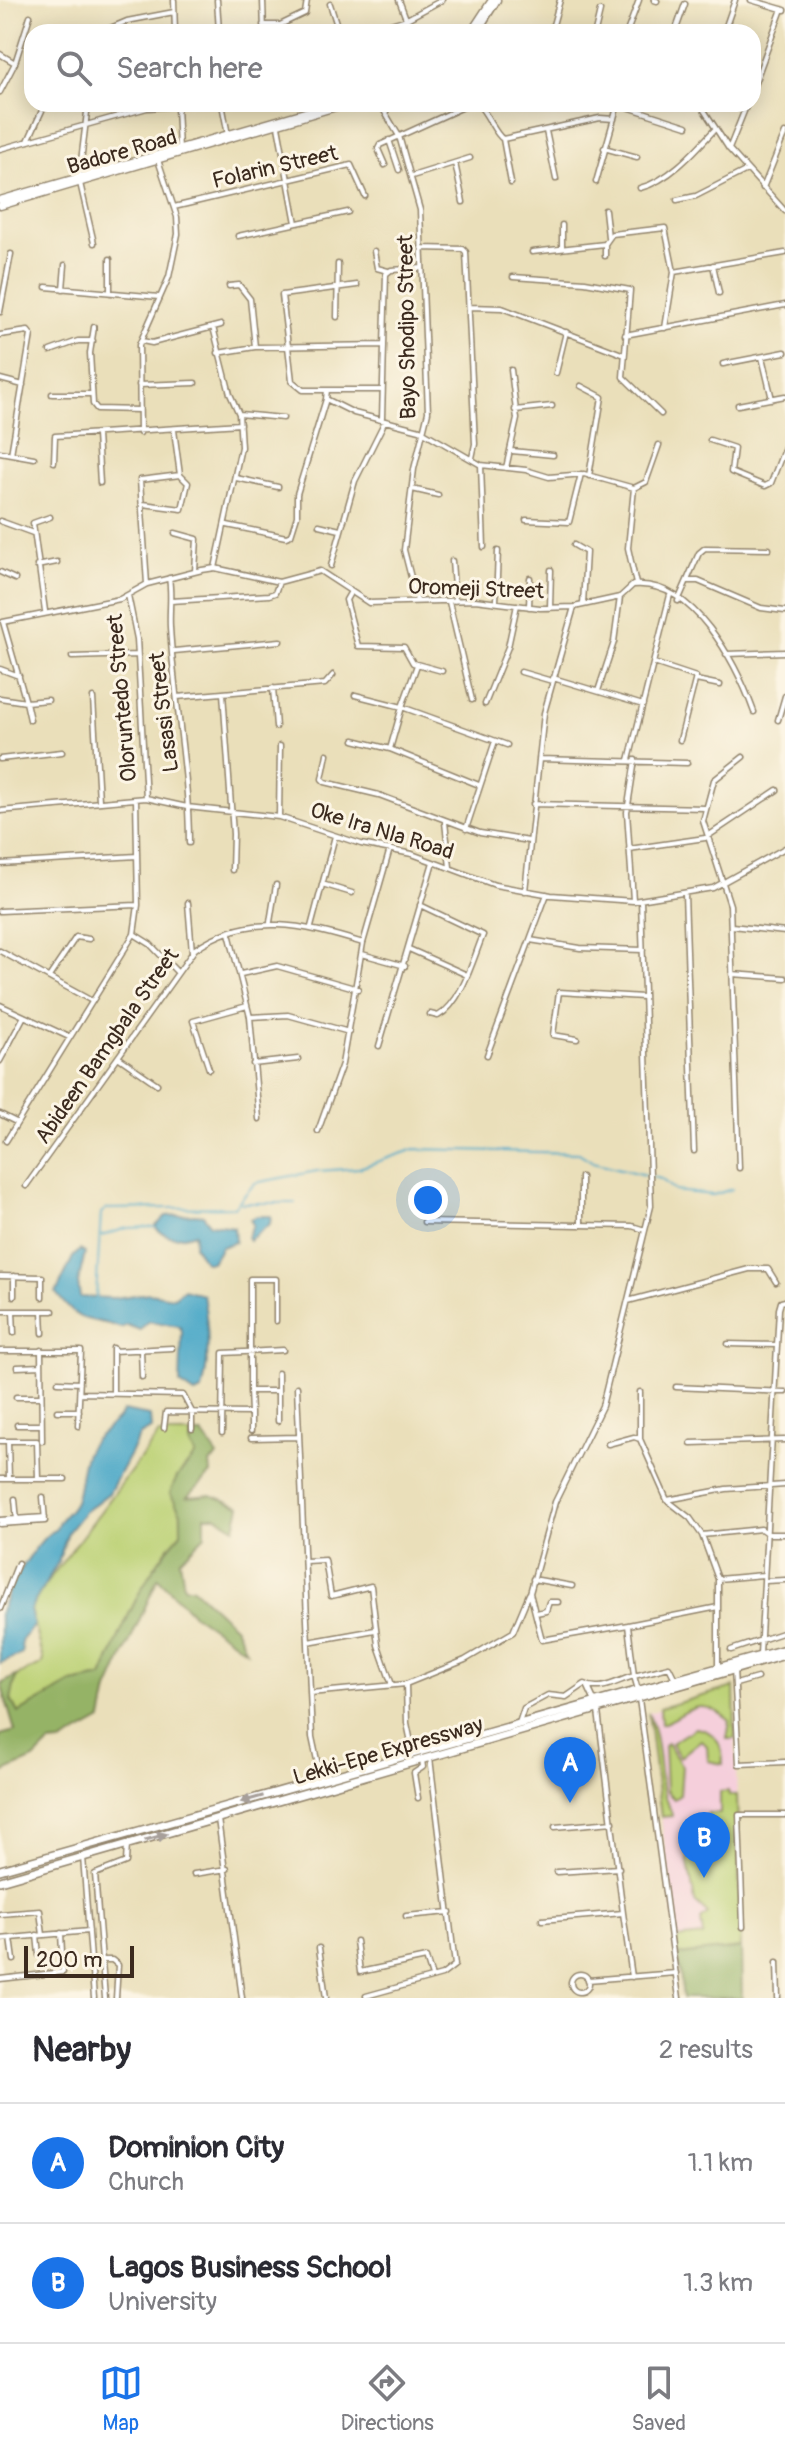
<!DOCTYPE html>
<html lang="en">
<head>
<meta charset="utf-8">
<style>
  body { margin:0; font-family:Pangolin,sans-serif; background:#f7f7f7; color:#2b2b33 }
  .scale { position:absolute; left:24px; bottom:20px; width:110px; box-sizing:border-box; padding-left:8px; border:4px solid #3b2a1e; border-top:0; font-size:22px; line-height:28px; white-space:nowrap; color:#3b2a1e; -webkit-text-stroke:6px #fcf5e5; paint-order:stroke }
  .you { position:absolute; left:428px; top:1200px; width:28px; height:28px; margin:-20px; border:6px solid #fff; border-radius:50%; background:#1a73e8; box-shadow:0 0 0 12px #1a73e833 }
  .badge { display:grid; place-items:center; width:52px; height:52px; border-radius:50%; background:#1a73e8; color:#fff; font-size:26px; font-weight:700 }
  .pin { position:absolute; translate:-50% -66px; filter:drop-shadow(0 2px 4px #0008) }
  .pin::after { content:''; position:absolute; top:42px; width:28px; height:24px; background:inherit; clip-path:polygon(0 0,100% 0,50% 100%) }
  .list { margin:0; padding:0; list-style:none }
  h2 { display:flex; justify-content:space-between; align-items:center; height:104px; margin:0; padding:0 32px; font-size:34px }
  h2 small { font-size:26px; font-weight:400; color:#7c7c81 }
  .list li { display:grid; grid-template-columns:52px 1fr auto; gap:24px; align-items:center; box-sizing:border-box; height:120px; padding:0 32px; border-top:2px solid #e1e1e2 }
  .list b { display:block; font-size:30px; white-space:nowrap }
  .list p { margin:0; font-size:26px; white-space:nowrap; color:#7c7c81 }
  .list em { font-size:26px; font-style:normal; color:#7c7c81 }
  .icon { flex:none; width:44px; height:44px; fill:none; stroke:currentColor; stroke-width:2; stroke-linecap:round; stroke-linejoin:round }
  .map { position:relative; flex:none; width:785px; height:1998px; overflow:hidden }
  .search { position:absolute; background:#fff; box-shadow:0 4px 20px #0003; left:24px; right:24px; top:24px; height:88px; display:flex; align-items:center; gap:20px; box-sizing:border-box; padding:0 28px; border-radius:24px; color:#7c7c81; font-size:30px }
  .sheet { height:344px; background:#fff }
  nav { display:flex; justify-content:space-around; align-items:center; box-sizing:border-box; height:112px; border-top:2px solid #e1e1e2; background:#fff; font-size:22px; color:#7c7c81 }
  nav a { display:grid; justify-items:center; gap:4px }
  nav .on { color:#1a73e8 }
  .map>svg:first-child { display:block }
  .built { fill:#f5cfdb }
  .green { fill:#bcd175; stroke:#7c7e4a; stroke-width:2 }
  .forest { fill:#95b366; stroke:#686e42; stroke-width:2 }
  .water { fill:#48a7c7; stroke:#426872; stroke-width:2 }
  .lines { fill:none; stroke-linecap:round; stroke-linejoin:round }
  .stream { stroke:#48a7c7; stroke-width:2 }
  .minor-casing { stroke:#92846c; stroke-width:7 }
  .major-casing { stroke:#92846c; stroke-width:9 }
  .highway-casing { stroke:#92846c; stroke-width:10 }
  .minor { stroke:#fff; stroke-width:4 }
  .major { stroke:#fff; stroke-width:6 }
  .highway { stroke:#fff; stroke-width:7 }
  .oneway { fill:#a79f9a }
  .labels { text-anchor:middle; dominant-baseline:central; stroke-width:6; stroke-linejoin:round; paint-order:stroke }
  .street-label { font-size:22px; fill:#3b2a1e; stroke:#fcf5e5 }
</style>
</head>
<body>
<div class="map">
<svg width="785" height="1998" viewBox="0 0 785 1998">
  <rect width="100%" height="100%" fill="#fcf5e5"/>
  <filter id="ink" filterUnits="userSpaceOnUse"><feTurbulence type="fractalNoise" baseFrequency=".0125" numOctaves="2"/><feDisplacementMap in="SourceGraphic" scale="16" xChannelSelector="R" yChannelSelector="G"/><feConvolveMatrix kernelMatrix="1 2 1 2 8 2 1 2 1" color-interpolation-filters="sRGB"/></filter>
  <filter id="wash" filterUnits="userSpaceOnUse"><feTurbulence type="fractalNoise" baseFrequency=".006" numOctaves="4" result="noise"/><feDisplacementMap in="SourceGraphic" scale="32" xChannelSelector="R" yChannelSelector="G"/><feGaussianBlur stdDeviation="1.8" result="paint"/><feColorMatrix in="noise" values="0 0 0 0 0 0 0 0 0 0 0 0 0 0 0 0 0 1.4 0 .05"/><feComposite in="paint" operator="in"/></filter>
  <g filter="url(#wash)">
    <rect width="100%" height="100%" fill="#eadfba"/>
    <!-- built -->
    <path class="built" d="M734,1687L741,1948L678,1955L648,1713Z"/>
    <!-- green -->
    <path class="green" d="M159,1434H191L190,1445L196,1455C177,1479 181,1505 181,1533C141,1578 125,1623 102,1677L72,1683L18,1713L11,1700L16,1676L41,1665L43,1660L30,1610L36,1597Z
      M734,1687L735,1739H727L730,1721C694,1690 685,1719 661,1724L660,1708Z
      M648,1713C658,1735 658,1761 662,1787C663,1797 671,1807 672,1816L661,1817Z
      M695,1728C716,1730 723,1746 723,1764L708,1761L707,1746L701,1740L680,1757L671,1743Z
      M667,1743L682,1766L680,1795L674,1799L666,1791L664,1745Z
      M728,1791L729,1795H737L741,1948L678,1955L676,1939L703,1936L701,1920L708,1914L695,1902L684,1840L705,1837L707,1813H720V1792Z"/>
    <!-- forest -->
    <path class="forest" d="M191,1434H202L218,1456L210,1463L211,1474L187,1497L211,1495L240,1506L235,1528L216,1516H205V1535L180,1560L184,1586L193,1588L235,1627L246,1650L193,1614L158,1578L108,1690L102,1720L61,1743L49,1744L34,1759L0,1774V1735L15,1731L1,1684L16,1676L11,1700L18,1713L72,1683L102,1677C126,1621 140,1579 181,1533V1513L170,1493L177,1477L196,1455L190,1445Z
      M741,1948L742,1998H683L678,1955Z"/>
    <!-- water -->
    <path class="water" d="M195,1214L203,1215L210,1224L234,1227L235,1242L221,1247L212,1262H205L194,1246L195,1233C179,1238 168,1240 155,1227L166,1216Z
      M257,1216H271L270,1224L249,1240L247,1237L253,1225L250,1219Z
      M80,1250L85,1253L78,1283L80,1297L114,1298L149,1293L174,1297L184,1289L203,1295C209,1329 210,1358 202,1391L195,1394L180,1384L182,1331L179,1326L148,1321L140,1330L127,1325L121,1328C85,1314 84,1330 56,1293L73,1257Z
      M123,1411L150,1416L151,1429L140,1435L109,1493L84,1512L68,1532L58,1562L30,1610L34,1625L21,1641L22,1654L0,1663C0,1647 0,1626 0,1612C6,1591 38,1537 56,1529C59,1515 73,1512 76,1498C82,1479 79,1460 92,1443C101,1431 116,1425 123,1411Z"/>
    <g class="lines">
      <!-- stream -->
      <path class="stream" d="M241,1203H295
        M102,1236L127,1228L155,1227
        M96,1298L101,1213L106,1209L234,1207L255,1183L317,1171L359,1168L415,1149L579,1153L593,1162L661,1179L675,1191L713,1195L732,1189"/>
    </g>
  </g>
  <g filter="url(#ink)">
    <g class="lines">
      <!-- minor casing -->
      <g class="minor-casing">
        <path id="minor" d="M174,0L175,32
          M217,0L219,32
          M263,0L264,32
          M399,0L411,32
          M654,0L657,1
          M751,0L785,10
          M330,4L339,32
          M263,25H280L305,13L307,0
          M481,26L495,32
          M101,32L127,21L174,12
          M364,32L407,19L442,0
          M551,32L560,0
          M595,32L600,11
          M627,32L639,0
          M675,32L685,4
          M724,32L735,0
          M0,54L15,63
          M753,88L782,9
          M0,92L15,63L30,16
          M222,104L228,135
          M380,104L399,136L420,210L428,412L414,469L404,550L417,601
          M478,104C488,114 495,135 503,139L511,183
          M618,104L687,126
          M700,104L729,149L785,211
          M177,107L179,149
          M278,126L296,223
          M546,131L556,179
          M503,139L600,118L614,119
          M389,140L399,170
          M28,141L45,104
          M604,148L637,157
          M0,149L147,108L177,106
          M729,149L747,104
          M455,163L463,202
          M385,165L378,149L380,145L470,104
          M412,176L470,158
          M79,178L88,104
          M596,182L618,104
          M80,183L94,243
          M640,188C669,181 695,151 715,129
          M763,188L785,133
          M677,200L696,196L747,170
          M174,207L351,165L365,196
          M605,210L608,237
          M562,225V249
          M238,236L348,212
          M421,248L463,249L466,252L475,444L472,458
          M374,251L377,268L388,271
          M532,252L605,244
          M605,256V244L612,234L665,228L674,272L665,328
          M713,265L719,293
          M674,272L785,253
          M513,277L585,282L630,290L623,377L661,414
          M229,286L239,285L250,299L255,347
          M46,287L159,297
          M63,289L65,265
          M110,293V259
          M470,307L502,308L622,354
          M0,312L11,254
          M337,317L338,264
          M94,327L90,353L93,404L97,409L139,410
          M213,327L230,394L239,414L241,447L215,568
          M0,335L28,331L31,335L11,454
          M625,335L785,305
          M142,341L152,343L221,325
          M50,351L78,341H93
          M218,353L255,347L384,345
          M762,357L772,399
          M723,364L785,352
          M556,373L566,332
          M0,379L23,385
          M139,385L195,383
          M581,386L602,397L589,476
          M327,390H382
          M52,394H92
          M326,399L354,413L420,430L481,465L526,470L549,477L584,474L634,488L628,548L636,584
          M738,405L785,396
          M515,410L552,406
          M239,414L283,418
          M382,418L386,274L391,270L421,268
          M140,433L139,345L169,277L178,234L177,217L158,160
          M97,435L100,483
          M710,440L734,448L731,472L765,486L771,483L785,447
          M512,451L553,455
          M0,452L34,458
          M54,462L55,436L240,424
          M481,465L484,547
          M506,468L517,419L511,370
          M236,478L278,487
          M634,488L646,482L659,445
          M412,489L438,495
          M143,504L182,509L188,483L180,475L174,430
          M526,520L569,522L581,474
          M0,521L33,533
          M227,525L286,537L291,535L297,516V494L326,399L327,390H303L292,381L282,295L357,285
          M319,525L340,530
          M175,533L197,539L195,571
          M574,545L586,552L583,604
          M452,561L455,601
          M37,566L57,562
          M331,566L355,481L385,421
          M0,572L15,579
          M169,578C172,595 169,610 170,627C174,700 189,771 189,843
          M687,581H698L761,608L785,611
          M147,584L140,480L180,475
          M350,593L346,600L358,646L404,647L413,663L442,671
          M128,595L137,639L146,798
          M171,601L269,595L275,593L279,582
          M678,601L699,553L705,548L769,549
          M449,602L472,700
          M496,602L498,551
          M529,607L530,578
          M550,608L551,570
          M45,611L33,523L50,517
          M3,622L120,599L147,584L202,570L215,568L279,582L320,571L369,603L475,600L540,608L574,607L620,597L633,585C694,579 737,665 754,712
          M174,651L280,641
          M726,654L785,652
          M72,657L138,655
          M654,663L696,677L680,740
          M0,669L19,676
          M521,672L552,681
          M553,678L643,705
          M696,680L720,685
          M273,688L276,727
          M598,691L614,642L620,597
          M223,693L233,834L232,870
          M355,695L402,707L417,665
          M177,697L325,684L333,675
          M0,698L26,702L3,622
          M93,698L99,800
          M485,704L508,647L517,605
          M30,720L26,702L48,700
          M778,720L785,696
          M354,740L390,749
          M327,754L322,779L325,782L379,795L480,833L529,841
          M0,759L62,752
          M539,759L687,763
          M629,760L670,595
          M479,785L390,749L402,707L507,745
          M533,804L705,808
          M0,811L146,798L187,807L279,817L361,844L412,854L495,885L551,895L633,901L713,888L785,848
          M279,817L280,746
          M445,822L450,867
          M466,829L494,744
          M629,849L705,838L777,790
          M0,864L137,856
          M322,884L352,893
          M525,891L544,713L574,607
          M685,894L694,1151
          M633,900L627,812L635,760
          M188,903L192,952
          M420,905L483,935C473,959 462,1003 438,1016L430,1014
          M0,911L137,905
          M270,922L276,885
          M732,926L785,932
          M311,927L335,836
          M229,933L250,1017L259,1119
          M134,934L150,944L177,972
          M530,940L580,948L643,950
          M409,949L467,975
          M0,951L92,1001
          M362,954L405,966
          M241,974L277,966L358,989
          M732,974L785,978
          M49,977L76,937L89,939
          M0,1005L69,1037
          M250,1017L288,1015L349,1032
          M577,1039L553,1035L559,992L643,997
          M379,1046L433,862
          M487,1055L547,894
          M118,1057L157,1084
          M0,1061L24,1016
          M253,1064L298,1059
          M209,1069L193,1021L247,1006
          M0,1114L16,1122
          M318,1131L342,1064L363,943L390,849
          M6,1141L134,934L138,905L136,799
          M739,1168L730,905L703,821L714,780L743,757
          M581,1177V1225
          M26,1186L195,949C250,911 304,925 363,943
          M424,1222L632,1226L645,1230
          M0,1276L42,1277V1297
          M14,1276V1296
          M628,1301L749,1269H768L776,1282
          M0,1311H53
          M13,1311L14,1333
          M42,1311L43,1333
          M728,1344L777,1345
          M41,1350L42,1441
          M141,1350L142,1377
          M0,1351H81L78,1426
          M113,1351L172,1348
          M17,1367L41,1366
          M278,1373V1391
          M58,1382L80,1383
          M297,1387L312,1737L321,1779
          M676,1387L785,1392
          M250,1391V1279H276V1321
          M80,1393L183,1395L192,1412V1429
          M113,1393V1348
          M16,1397H41
          M57,1411H79
          M17,1425H41
          M164,1428L166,1412L251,1413L250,1391H278V1421
          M251,1431V1413
          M222,1433L223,1353L283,1350
          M251,1438L298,1437
          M640,1439V1392
          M0,1441H37L38,1479
          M8,1441L9,1479
          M691,1443L785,1440
          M608,1444L634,1437L640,1439L667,1500L690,1518L702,1535L718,1579V1667
          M0,1479H65
          M15,1499L17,1521
          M667,1500L726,1489L785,1485
          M0,1520L45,1517
          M0,1524L45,1521L43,1497
          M702,1535L761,1529L768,1534H785
          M305,1561L325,1560L331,1596L371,1586L378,1645L392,1685
          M533,1579L572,1586
          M718,1579L763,1575
          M765,1581L785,1580
          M0,1609L18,1563
          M536,1613L546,1611L549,1602H558
          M628,1625L718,1607
          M308,1642L375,1630
          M731,1650L785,1632
          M760,1654L779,1309L781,1302L785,1301
          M734,1669L739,1764L785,1762
          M406,1684L407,1723L413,1752
          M736,1684L757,1678
          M588,1687L595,1702
          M638,1690L634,1676L669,1667L675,1679
          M310,1693L406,1684L465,1660L513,1632L529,1594
          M639,1699L679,1998
          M519,1723L524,1708L548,1695L566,1697L585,1684C600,1693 618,1680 634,1676L628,1625L542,1640L530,1593L555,1502L602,1406L651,1206L641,900
          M418,1798L414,1773L423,1767L422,1760
          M218,1819L242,1998
          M555,1827L613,1822
          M83,1857L94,1998
          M557,1872L619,1868
          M194,1874L227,1869
          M623,1913L632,1977
          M0,1914L40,1911L43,1935
          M406,1916L450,1912
          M542,1920L623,1913L598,1711
          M743,1927L739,1815H785
          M37,1935L39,1955
          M11,1938L14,1960
          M0,1939L89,1931
          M356,1941L360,1972L426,1958L432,1977
          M319,1948L326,1998
          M102,1960H112L118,1965L116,1998
          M777,1962L778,1998
          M571 1983a9 9 0 1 1 18 0a9 9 0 1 1-18 0Z
          M0,1979L63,1972L61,1933
          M588,1980L676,1973
          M366,1996L442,1975L455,1965L430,1758
          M105,1998L95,1874L126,1862L127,1845"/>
      </g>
      <!-- major casing -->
      <g class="major-casing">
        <path id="major" d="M471,32L492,0
          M477,32L497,0
          M0,200L333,104
          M0,206L346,104"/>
      </g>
      <!-- highway casing -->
      <g class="highway-casing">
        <path id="highway" d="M0,1870L785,1649
          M0,1881L785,1655"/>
      </g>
      <!-- minor -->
      <use href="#minor" class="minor"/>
      <!-- major -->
      <use href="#major" class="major"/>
      <!-- highway -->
      <use href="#highway" class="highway"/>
    </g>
    <!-- one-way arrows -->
    <defs><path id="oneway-solid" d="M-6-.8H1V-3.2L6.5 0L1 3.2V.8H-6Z" transform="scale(2)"/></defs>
    <g class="oneway">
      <use href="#oneway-solid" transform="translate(252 1799) rotate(164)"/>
      <use href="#oneway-solid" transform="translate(156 1837) rotate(-16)"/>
    </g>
  </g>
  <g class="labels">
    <!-- street labels -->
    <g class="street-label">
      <text transform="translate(122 152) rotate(-16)">Badore Road</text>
      <text transform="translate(275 167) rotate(-13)">Folarin Street</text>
      <text transform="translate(407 327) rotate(-91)">Bayo Shodipo Street</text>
      <text transform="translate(476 589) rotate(2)">Oromeji Street</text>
      <text transform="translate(122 698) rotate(-95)">Oloruntedo Street</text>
      <text transform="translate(164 712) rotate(-97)">Lasasi Street</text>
      <text transform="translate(382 831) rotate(17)">Oke Ira Nla Road</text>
      <text transform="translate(107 1046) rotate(-55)">Abideen Bamgbala Street</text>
      <text transform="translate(388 1751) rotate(-16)">Lekki-Epe Expressway</text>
    </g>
  </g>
</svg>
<div class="scale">200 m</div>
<div class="you"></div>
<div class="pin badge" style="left:570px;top:1803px">A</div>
<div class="pin badge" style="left:704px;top:1878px">B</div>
<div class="search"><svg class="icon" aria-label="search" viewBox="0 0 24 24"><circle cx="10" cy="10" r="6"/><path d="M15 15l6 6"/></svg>Search here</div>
</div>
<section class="sheet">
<h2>Nearby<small>2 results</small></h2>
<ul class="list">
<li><span class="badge">A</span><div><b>Dominion City</b><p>Church</p></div><em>1.1 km</em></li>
<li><span class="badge">B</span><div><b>Lagos Business School</b><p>University</p></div><em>1.3 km</em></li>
</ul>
</section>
<nav>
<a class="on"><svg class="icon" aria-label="map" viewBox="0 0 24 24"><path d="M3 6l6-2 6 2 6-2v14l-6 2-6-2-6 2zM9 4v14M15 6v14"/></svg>Map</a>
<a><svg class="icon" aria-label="directions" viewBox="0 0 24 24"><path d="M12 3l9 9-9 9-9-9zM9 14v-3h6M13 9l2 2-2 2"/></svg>Directions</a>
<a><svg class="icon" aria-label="saved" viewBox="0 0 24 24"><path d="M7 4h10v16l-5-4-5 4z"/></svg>Saved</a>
</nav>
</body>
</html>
